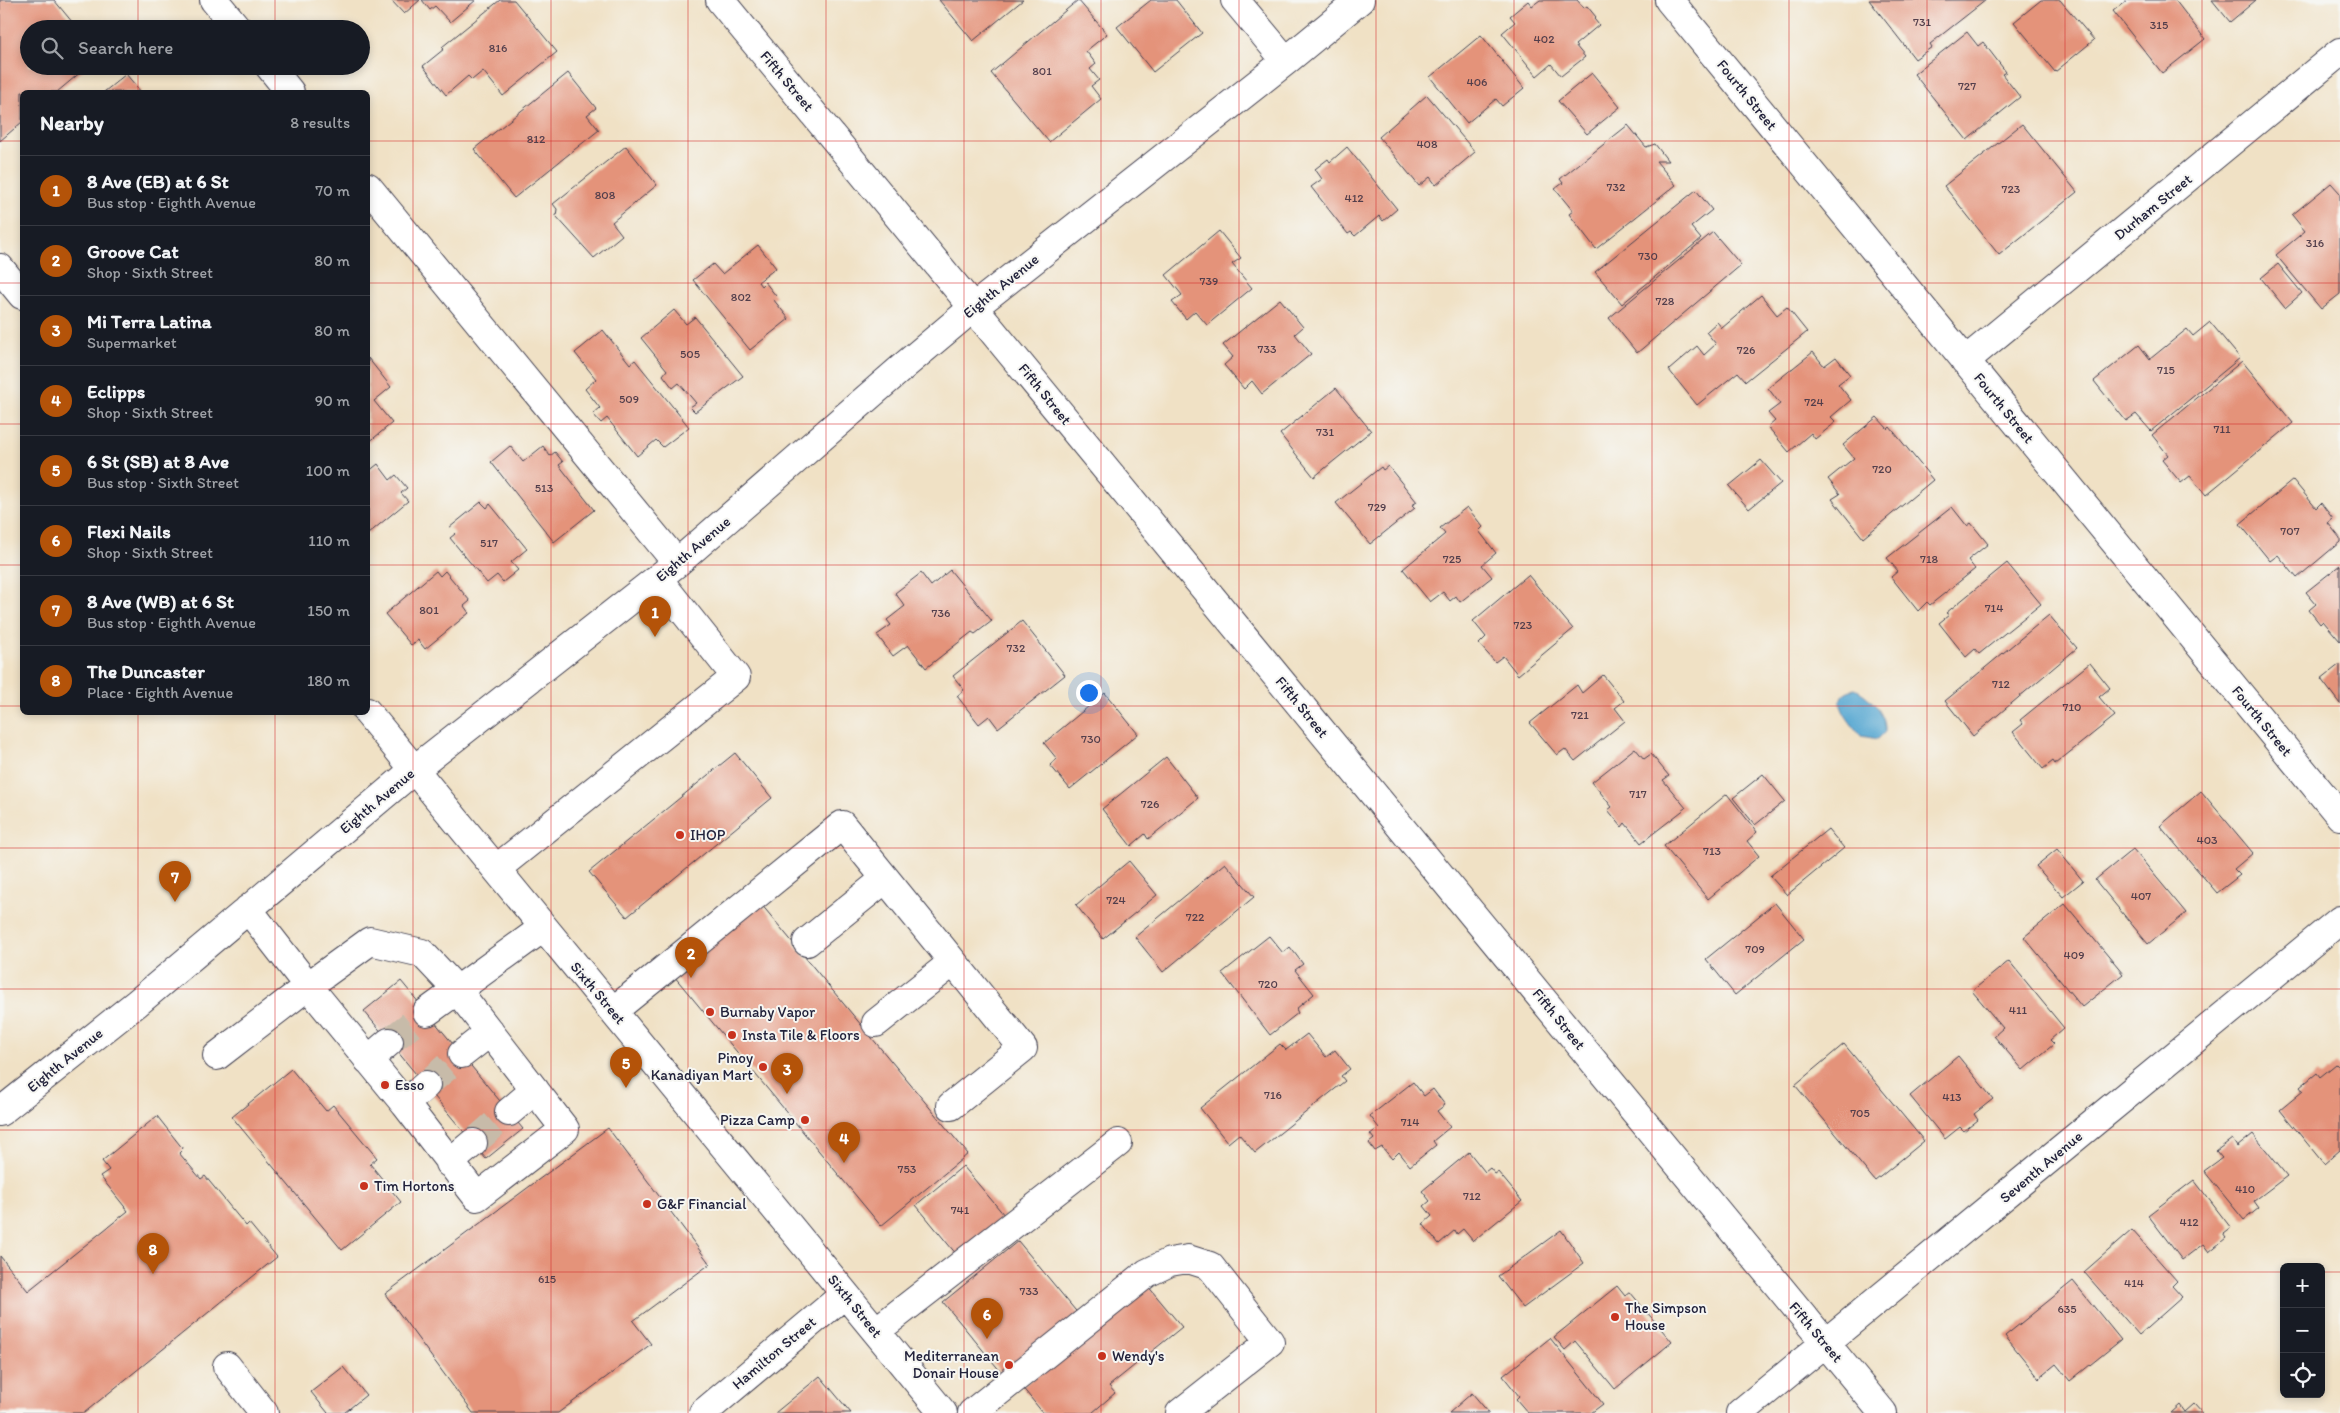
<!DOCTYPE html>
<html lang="en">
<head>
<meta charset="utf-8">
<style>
  body { margin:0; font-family:Itim,sans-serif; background:#20242c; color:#f1f3f6 }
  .controls { position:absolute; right:15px; bottom:15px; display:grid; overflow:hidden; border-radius:8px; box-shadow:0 2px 8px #0003 }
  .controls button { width:45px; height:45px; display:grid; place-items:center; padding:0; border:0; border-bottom:1px solid #363941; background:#171b24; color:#f1f3f6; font:25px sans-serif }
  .you { position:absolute; left:1088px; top:692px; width:18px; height:18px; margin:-12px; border:4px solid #fff; border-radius:50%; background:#1a73e8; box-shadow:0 0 0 8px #1a73e833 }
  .badge { display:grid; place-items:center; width:32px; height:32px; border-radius:50%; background:#b45309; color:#fff; font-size:16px; font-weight:700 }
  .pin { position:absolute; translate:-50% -41px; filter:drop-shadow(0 1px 2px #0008) }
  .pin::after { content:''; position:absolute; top:26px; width:18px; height:15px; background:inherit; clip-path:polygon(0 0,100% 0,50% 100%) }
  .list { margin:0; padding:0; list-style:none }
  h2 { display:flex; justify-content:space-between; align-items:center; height:65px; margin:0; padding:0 20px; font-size:21px }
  h2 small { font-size:16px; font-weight:400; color:#9ea1a6 }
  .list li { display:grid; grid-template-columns:32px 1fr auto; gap:15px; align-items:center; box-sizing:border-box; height:70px; padding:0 20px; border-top:1px solid #363941 }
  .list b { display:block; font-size:19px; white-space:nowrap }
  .list p { margin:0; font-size:16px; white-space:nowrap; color:#9ea1a6 }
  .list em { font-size:16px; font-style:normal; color:#9ea1a6 }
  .icon { flex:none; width:28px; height:28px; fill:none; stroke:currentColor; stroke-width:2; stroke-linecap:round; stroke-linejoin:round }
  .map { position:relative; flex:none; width:2340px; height:1413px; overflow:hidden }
  .search { position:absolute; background:#171b24; box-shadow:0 2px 8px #0003; left:20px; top:20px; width:350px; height:55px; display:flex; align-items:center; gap:12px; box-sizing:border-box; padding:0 18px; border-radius:28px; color:#9ea1a6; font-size:19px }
  .panel { position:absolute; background:#171b24; box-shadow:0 2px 8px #0003; left:20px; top:90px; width:350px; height:625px; border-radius:8px }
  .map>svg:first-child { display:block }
  .water { fill:#58a8d2; stroke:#3d6586 }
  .building { fill:#e4937a }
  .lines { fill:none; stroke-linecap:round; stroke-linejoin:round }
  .minor-tunnel { stroke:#c7bba9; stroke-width:28; stroke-dasharray:28 14; stroke-linecap:butt }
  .minor-casing { stroke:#413f50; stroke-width:30 }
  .minor { stroke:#fff; stroke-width:28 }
  .grid { fill:none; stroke:#d62828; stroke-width:1; stroke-opacity:0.55 }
  .poi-dot { fill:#c8321e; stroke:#f6f6f2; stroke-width:2 }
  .labels { text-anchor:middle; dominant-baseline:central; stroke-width:4; stroke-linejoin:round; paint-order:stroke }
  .number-label { font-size:12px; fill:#523e4b }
  .street-label { font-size:15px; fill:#22223b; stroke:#f6f6f2 }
  .poi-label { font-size:15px; fill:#22223b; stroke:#f6f6f2; text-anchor:start }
</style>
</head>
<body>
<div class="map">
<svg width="2340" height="1413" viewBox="0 0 2340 1413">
  <rect width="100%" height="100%" fill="#f6f6f2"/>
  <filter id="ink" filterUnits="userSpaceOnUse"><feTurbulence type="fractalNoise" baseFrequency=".02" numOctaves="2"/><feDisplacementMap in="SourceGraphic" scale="10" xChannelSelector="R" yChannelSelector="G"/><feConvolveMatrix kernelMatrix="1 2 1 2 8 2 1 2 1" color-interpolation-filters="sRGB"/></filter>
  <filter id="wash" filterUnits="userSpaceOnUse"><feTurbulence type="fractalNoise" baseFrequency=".0096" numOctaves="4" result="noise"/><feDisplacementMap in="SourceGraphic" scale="20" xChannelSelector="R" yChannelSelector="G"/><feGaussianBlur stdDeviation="1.12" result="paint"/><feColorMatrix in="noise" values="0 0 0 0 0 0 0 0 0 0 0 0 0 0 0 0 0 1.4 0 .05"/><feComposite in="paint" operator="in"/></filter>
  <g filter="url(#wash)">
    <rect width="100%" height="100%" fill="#f0e1c5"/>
    <!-- water -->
    <path class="water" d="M1855,689C1870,696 1887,715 1885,732L1878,739L1861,736C1851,723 1824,695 1855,689Z"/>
    <g id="blocks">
      <!-- building -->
      <path class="building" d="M0,0H54L78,29H29V66H88L57,92H22V122L0,141Z
        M391,0H420L404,14Z
        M422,0H476L450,22L435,6L430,10Z
        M500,0H514L557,52L503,96L483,71L472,80L468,76L446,95L423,66L444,49L442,47Z
        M939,0H1023L973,41Z
        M1078,0L1107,34L1086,51L1096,64L1090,69L1099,80L1091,86L1101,99L1049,142L991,73Z
        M1151,0H1176L1202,33L1153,72L1117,27Z
        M1540,0H1577L1584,8L1587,6L1596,17L1594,19L1599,25L1575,45L1585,57L1561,76L1551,64L1537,76L1502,33L1515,22L1510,16L1528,1L1532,6Z
        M1869,0H1986L1930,44L1932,47L1915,59Z
        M2041,0H2060L2094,40L2055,72L2014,22Z
        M2127,0H2175L2205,39L2162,73L2113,11Z
        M2212,0H2256L2230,22Z
        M1967,32L1978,46L1983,42L2006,72L2002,74L2020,97L1967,140L1914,74Z
        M1481,35L1524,88L1502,106L1496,99L1467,123L1430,77Z
        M568,73L596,108L587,115L599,130L514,198L474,149Z
        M1592,73L1620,107L1587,134L1558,101Z
        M126,74L141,92H104Z
        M1427,95L1475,152L1436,185L1430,177L1419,186L1379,137Z
        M2022,124L2077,192L1999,255L1944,186Z
        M1628,125L1646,147L1655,144L1668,161H1656L1676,185L1596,249L1569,214L1573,211L1555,189L1563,183L1560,179Z
        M626,146L657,185L612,222L622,235L594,258L556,216L557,209L553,204Z
        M1347,147L1397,209L1383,221L1379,216L1355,236L1351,232L1348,234L1311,187L1322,179L1315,169L1328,159L1330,162Z
        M2331,183L2340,193V294L2321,309L2276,255L2305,231L2292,215Z
        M1696,190L1712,210L1691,227L1701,239L1622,304L1595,272Z
        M1219,231L1241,258L1232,264L1252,288L1207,325L1195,311L1186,319L1172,302L1182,295L1166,275Z
        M1713,232L1741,265L1637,353L1609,318Z
        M758,245L776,268L758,282L761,286L765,282L776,296L773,299L789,319L750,350L693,280L713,264L722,274Z
        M2278,264L2302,293L2285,308L2261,278Z
        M1761,295L1777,315L1787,307L1807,332L1746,381L1738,372L1697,405L1669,370L1697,346L1704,355L1716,344L1706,332L1717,322L1722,328Z
        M1280,299L1303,327L1295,334L1311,354L1262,394L1252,381L1244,389L1224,365L1233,357L1223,345Z
        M674,310L686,324L695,317L743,376L695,412L690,407L696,403L679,383L673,388L663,375L667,370L641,338Z
        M2210,322L2240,358L2151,431L2136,414L2126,421L2094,381L2139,345L2150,359L2187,329L2193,336Z
        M603,330L630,364L635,360L689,427L663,447L656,440L637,456L607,418L601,423L593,414L600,408L585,389L596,379L575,353Z
        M1813,352L1824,366L1836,357L1850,375L1838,384L1851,400L1831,417L1836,422L1815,439L1811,433L1789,452L1768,427L1775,421L1768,413L1780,404L1768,388Z
        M368,358L391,387L374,401L392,423L368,443Z
        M2242,361L2293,423L2206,495L2190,476L2181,483L2162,460L2168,455L2152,435Z
        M1336,388L1371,431L1314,477L1280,434Z
        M1877,417L1888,429L1890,427L1933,480L1863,538L1832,499L1840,494L1828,479L1854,458L1843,445Z
        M510,446L523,462L543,446L550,456L555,452L563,462L559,465L594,510L554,542L491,462Z
        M1761,460L1781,483L1749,509L1729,486Z
        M378,464L390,480L396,475L407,488L401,493L408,501L368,534V472Z
        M1388,466L1417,502L1412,505L1415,508L1370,544L1336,503L1381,467L1383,470Z
        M2293,480L2316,508L2321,503L2333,519L2328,523L2340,538V542L2297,578L2278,555L2270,561L2240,524Z
        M481,502L487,508L490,504L527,549L511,562L518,570L503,582L497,575L487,583L450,538L455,534L449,528Z
        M1467,507L1483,527L1479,531L1496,553L1482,565L1492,577L1460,602L1456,596L1450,601L1443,592L1430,602L1403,569L1445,534L1440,528Z
        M1952,507L1967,526L1971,523L1988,544L1968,560L1975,569L1930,605L1927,602L1918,611L1891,577L1898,571L1887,558Z
        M2007,563L2041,604L1979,654L1975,649L1966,657L1939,623L1949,615L1946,613Z
        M2340,565V641L2323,621L2320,624L2309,610L2316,604L2306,592Z
        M950,570L992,621L975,634L972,632L926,668L908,645L893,656L877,635L891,625L887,620L905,606L895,593L921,573L931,586Z
        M436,571L440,576L445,571L470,601L464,606L469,613L425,649L418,640L411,645L385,614Z
        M1528,575L1573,629L1518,675L1503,656L1495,662L1479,644L1486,637L1473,621Z
        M2049,615L2077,648L1973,736L1945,701Z
        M1022,621L1065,675L998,728L989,716L979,724L957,696L964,690L953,676Z
        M2090,663L2110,688L2099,697L2115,716L2055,764L2053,761L2043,769L2013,732L2023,724L2020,720Z
        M2340,664V704L2321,679Z
        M1603,675L1624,701L1615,708L1625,721L1575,761L1565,749L1557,755L1530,723L1577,685L1582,693Z
        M1105,693L1138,734L1070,789L1050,765L1057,759L1044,743Z
        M1635,748L1644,759L1651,754L1669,776L1663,780L1686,808L1641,843L1625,823L1622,827L1608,810L1612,807L1592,782Z
        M735,753L772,798L627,917L589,872Z
        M1166,757L1198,798L1148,839L1145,834L1131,846L1102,809Z
        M1763,774L1785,801L1755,825L1733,798Z
        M2201,791L2253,853L2234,869L2240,875L2217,893L2160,826Z
        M1727,794L1757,832L1747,841L1759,856L1708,899L1664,846Z
        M1828,829L1844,848L1787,895L1770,876Z
        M2057,849L2083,881L2063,897L2036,866Z
        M2133,849L2186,913L2148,944L2095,880Z
        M1129,861L1157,895L1103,939L1076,905Z
        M1225,863L1254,897L1163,972L1135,937Z
        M1775,903L1804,939L1735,995L1706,959Z
        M761,904L968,1154L881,1226L674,976Z
        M2065,904L2123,974L2082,1007L2024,937Z
        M1269,936L1283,953L1290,947L1303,964L1295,970L1314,994L1296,1009L1298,1013L1270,1035L1222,973Z
        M2009,961L2064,1028L2050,1040L2054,1044L2023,1070L1994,1036L2003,1028L1972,991Z
        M401,981L523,1129L486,1159L364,1011Z
        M1307,1034L1326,1057L1335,1050L1350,1069L1341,1076L1345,1081L1255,1153L1239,1134L1228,1143L1200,1108L1280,1044L1286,1050Z
        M1844,1044L1924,1141L1875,1181L1795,1085Z
        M1958,1056L1993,1099L1974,1114L1978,1120L1964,1131L1960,1127L1945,1139L1910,1096Z
        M2336,1064L2340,1068V1150L2324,1164L2280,1110L2303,1091L2300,1087L2317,1073L2320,1077Z
        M291,1069L326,1111L333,1105L377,1158L370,1164L401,1202L342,1250L232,1117Z
        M1413,1082L1424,1096L1433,1089L1445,1105L1437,1111L1450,1127L1433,1141L1436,1145L1410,1166L1399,1152L1392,1159L1382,1147L1375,1151L1369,1143L1374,1139L1370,1134L1379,1128L1370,1116Z
        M157,1116L183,1149L179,1153L201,1179L205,1176L246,1226L249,1223L277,1257L84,1413H0V1256L28,1291L128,1211L100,1176L109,1170L102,1161Z
        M608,1128L710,1264L633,1321L651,1344L558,1413H473L385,1294Z
        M2253,1134L2287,1176L2254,1201L2259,1208L2244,1220L2204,1171L2222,1158L2216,1151L2232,1139L2237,1147Z
        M1469,1152L1485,1172L1490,1168L1495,1174L1498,1172L1522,1201L1473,1241L1463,1229L1457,1234L1455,1230L1439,1244L1423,1224L1432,1216L1424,1206L1430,1201L1422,1191Z
        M963,1166L1005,1216L957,1255L916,1205Z
        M2194,1180L2231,1228L2223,1234L2226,1238L2209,1252L2203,1244L2182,1260L2148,1215Z
        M1561,1230L1584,1263L1523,1308L1498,1276Z
        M2132,1230L2177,1281L2172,1286L2182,1297L2139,1335L2084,1272Z
        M1018,1241L1080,1316L1006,1378L943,1302Z
        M2073,1281L2121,1340L2070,1381L2056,1364L2039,1378L2005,1336Z
        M1147,1285L1182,1327L1109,1386L1115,1393L1092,1413H1043L1022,1387Z
        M1617,1286L1625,1296L1630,1292L1672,1342L1615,1389L1575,1341L1565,1350L1554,1337Z
        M1550,1338L1603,1404L1591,1413H1528L1516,1399L1519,1396L1503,1376Z
        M343,1367L366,1395L344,1413H328L311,1392Z
        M820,1376L851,1413H775Z
        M1472,1393L1489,1413H1449Z
        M2194,1404L2202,1413H2171L2180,1405L2185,1412Z"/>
    </g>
  </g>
  <g filter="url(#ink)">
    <use href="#blocks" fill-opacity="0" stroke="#413f50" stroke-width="1"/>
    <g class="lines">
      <!-- minor-tunnel -->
      <path class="minor-tunnel" d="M389,1042L427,1012
        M426,1085L462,1054
        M473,1143L509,1112"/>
      <!-- minor casing -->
      <g class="minor-casing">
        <path id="minor" d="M214,0L238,29
          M720,0L1883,1413
          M1235,0L1286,61
          M1669,0L2340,816
          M269,66L290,92
          M368,187L677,563
          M0,268L22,295
          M1965,361L2340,52
          M367,712L943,1413
          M496,869L736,677L658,579
          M370,941L422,953L457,990L565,1129L477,1197L405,1104L308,986Z
          M807,942L885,879
          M613,1011L842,825L1023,1048L951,1106
          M427,1012L543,928
          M876,1023L953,962
          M462,1054L490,1032
          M217,1056L308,986L248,909
          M368,1060L389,1042
          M405,1104L426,1085
          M0,1112L137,1003L415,769L677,563L905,365L974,307L1286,61L1360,0
          M509,1112L535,1090
          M449,1163L473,1143
          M876,1331L1118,1143
          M227,1366L264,1413
          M703,1413L845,1294
          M972,1413L1147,1273L1170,1262L1188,1259L1210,1266L1270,1342L1180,1413
          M1740,1413L2340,920"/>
      </g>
      <!-- minor -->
      <use href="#minor" class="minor"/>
    </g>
  </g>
  <!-- grid -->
  <path class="grid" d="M138,0V29M275,0V29M413,0V1413M551,0V1413M688,0V1413M826,0V1413M964,0V1413M1101,0V1413M1239,0V1413M1376,0V1413M1514,0V1413M1652,0V1413M1789,0V1413M1927,0V1413M2065,0V1413M2202,0V1413M138,66V92M275,66V92M0,141H22M368,141H2340M0,283H22M368,283H2340M0,424H22M368,424H2340M0,565H22M368,565H2340M0,706H22M368,706H2340M138,712V1413M275,712V1413M0,848H2340M0,989H2340M0,1130H2340M0,1272H2284M2321,1272H2340"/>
  <!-- markers -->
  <g class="poi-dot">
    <circle cx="680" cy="835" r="5"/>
    <circle cx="710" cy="1012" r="5"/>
    <circle cx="732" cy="1035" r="5"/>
    <circle cx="763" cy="1067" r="5"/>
    <circle cx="385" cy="1085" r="5"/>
    <circle cx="805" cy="1120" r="5"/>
    <circle cx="364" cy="1186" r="5"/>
    <circle cx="647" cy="1204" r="5"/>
    <circle cx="1615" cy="1317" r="5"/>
    <circle cx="1102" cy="1356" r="5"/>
    <circle cx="1009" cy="1365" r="5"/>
  </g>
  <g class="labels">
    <!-- number labels -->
    <g class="number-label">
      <text x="1922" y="22">731</text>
      <text x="2159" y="25">315</text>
      <text x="1544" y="39">402</text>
      <text x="498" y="48">816</text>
      <text x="1042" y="71">801</text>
      <text x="1477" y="82">406</text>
      <text x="1967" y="86">727</text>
      <text x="536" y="139">812</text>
      <text x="1427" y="144">408</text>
      <text x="1616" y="187">732</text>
      <text x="2011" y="189">723</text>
      <text x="605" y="195">808</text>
      <text x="1354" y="198">412</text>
      <text x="2315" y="243">316</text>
      <text x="1648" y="256">730</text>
      <text x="1209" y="281">739</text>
      <text x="741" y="297">802</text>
      <text x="1665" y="301">728</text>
      <text x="1267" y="349">733</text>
      <text x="1746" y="350">726</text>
      <text x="690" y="354">505</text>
      <text x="2166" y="370">715</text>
      <text x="629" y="399">509</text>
      <text x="1814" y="402">724</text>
      <text x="2222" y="429">711</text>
      <text x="1325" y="432">731</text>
      <text x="1882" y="469">720</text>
      <text x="544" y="488">513</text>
      <text x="1377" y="507">729</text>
      <text x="2290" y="531">707</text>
      <text x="489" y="543">517</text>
      <text x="1452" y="559">725</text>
      <text x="1929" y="559">718</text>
      <text x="1994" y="608">714</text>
      <text x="429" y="610">801</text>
      <text x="941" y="613">736</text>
      <text x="1523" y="625">723</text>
      <text x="1016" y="648">732</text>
      <text x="2001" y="684">712</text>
      <text x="2072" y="707">710</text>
      <text x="1580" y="715">721</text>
      <text x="1091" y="739">730</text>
      <text x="1638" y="794">717</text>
      <text x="1150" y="804">726</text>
      <text x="2207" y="840">403</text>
      <text x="1712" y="851">713</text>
      <text x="2141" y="896">407</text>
      <text x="1116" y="900">724</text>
      <text x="1195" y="917">722</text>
      <text x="1755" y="949">709</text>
      <text x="2074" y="955">409</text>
      <text x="1268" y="984">720</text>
      <text x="2018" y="1010">411</text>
      <text x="1273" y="1095">716</text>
      <text x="1952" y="1097">413</text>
      <text x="1860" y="1113">705</text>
      <text x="1410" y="1122">714</text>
      <text x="907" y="1169">753</text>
      <text x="2245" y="1189">410</text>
      <text x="1472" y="1196">712</text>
      <text x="960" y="1210">741</text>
      <text x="2189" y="1222">412</text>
      <text x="547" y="1279">615</text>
      <text x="2134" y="1283">414</text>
      <text x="1029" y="1291">733</text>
      <text x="2067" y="1309">635</text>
    </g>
    <!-- street labels -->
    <g class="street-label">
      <text transform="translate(787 81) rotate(50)">Fifth Street</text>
      <text transform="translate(1747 95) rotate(51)">Fourth Street</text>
      <text transform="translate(2153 207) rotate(-39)">Durham Street</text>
      <text transform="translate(1001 286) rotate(-39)">Eighth Avenue</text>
      <text transform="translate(1045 394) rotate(51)">Fifth Street</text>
      <text transform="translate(2004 408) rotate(51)">Fourth Street</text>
      <text transform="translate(693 549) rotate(-40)">Eighth Avenue</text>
      <text transform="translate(1302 707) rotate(51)">Fifth Street</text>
      <text transform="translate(2262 721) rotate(51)">Fourth Street</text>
      <text transform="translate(377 801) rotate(-40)">Eighth Avenue</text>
      <text transform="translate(598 993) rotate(50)">Sixth Street</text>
      <text transform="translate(1559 1019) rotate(51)">Fifth Street</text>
      <text transform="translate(65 1060) rotate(-39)">Eighth Avenue</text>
      <text transform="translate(2041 1167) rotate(-40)">Seventh Avenue</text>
      <text transform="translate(855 1306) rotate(51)">Sixth Street</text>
      <text transform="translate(1816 1332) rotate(50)">Fifth Street</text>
      <text transform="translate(774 1353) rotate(-40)">Hamilton Street</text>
    </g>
    <!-- poi labels -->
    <g class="poi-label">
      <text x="690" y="835">IHOP</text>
      <text x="720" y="1012">Burnaby Vapor</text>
      <text x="742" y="1035">Insta Tile &amp; Floors</text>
      <text x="753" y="1058" text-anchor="end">Pinoy<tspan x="753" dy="17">Kanadiyan Mart</tspan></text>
      <text x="395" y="1085">Esso</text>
      <text x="795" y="1120" text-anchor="end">Pizza Camp</text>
      <text x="374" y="1186">Tim Hortons</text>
      <text x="657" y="1204">G&amp;F Financial</text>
      <text x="1625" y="1308">The Simpson<tspan x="1625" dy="17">House</tspan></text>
      <text x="999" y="1356" text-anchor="end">Mediterranean<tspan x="999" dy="17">Donair House</tspan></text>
      <text x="1112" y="1356">Wendy's</text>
    </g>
  </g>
</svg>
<div class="controls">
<button>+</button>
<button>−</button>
<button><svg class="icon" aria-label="locate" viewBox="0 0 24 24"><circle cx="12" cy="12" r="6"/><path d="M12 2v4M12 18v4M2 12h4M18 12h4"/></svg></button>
</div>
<div class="you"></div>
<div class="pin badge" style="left:655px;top:637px">1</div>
<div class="pin badge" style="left:691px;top:978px">2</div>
<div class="pin badge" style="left:787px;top:1094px">3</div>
<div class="pin badge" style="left:844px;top:1163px">4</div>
<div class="pin badge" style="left:626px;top:1088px">5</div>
<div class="pin badge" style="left:987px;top:1339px">6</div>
<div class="pin badge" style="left:175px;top:902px">7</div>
<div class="pin badge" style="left:153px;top:1274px">8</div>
<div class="search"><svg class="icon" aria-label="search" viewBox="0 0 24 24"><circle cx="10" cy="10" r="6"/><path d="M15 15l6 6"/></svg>Search here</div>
<section class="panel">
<h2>Nearby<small>8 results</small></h2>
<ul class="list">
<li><span class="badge">1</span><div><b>8 Ave (EB) at 6 St</b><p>Bus stop · Eighth Avenue</p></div><em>70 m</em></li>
<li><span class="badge">2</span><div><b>Groove Cat</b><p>Shop · Sixth Street</p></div><em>80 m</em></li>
<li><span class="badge">3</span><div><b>Mi Terra Latina</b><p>Supermarket</p></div><em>80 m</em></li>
<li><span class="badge">4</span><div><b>Eclipps</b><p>Shop · Sixth Street</p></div><em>90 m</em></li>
<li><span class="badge">5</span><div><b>6 St (SB) at 8 Ave</b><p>Bus stop · Sixth Street</p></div><em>100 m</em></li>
<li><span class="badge">6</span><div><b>Flexi Nails</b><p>Shop · Sixth Street</p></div><em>110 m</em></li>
<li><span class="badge">7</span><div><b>8 Ave (WB) at 6 St</b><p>Bus stop · Eighth Avenue</p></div><em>150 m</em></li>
<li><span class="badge">8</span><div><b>The Duncaster</b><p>Place · Eighth Avenue</p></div><em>180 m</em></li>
</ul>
</section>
</div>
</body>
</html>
